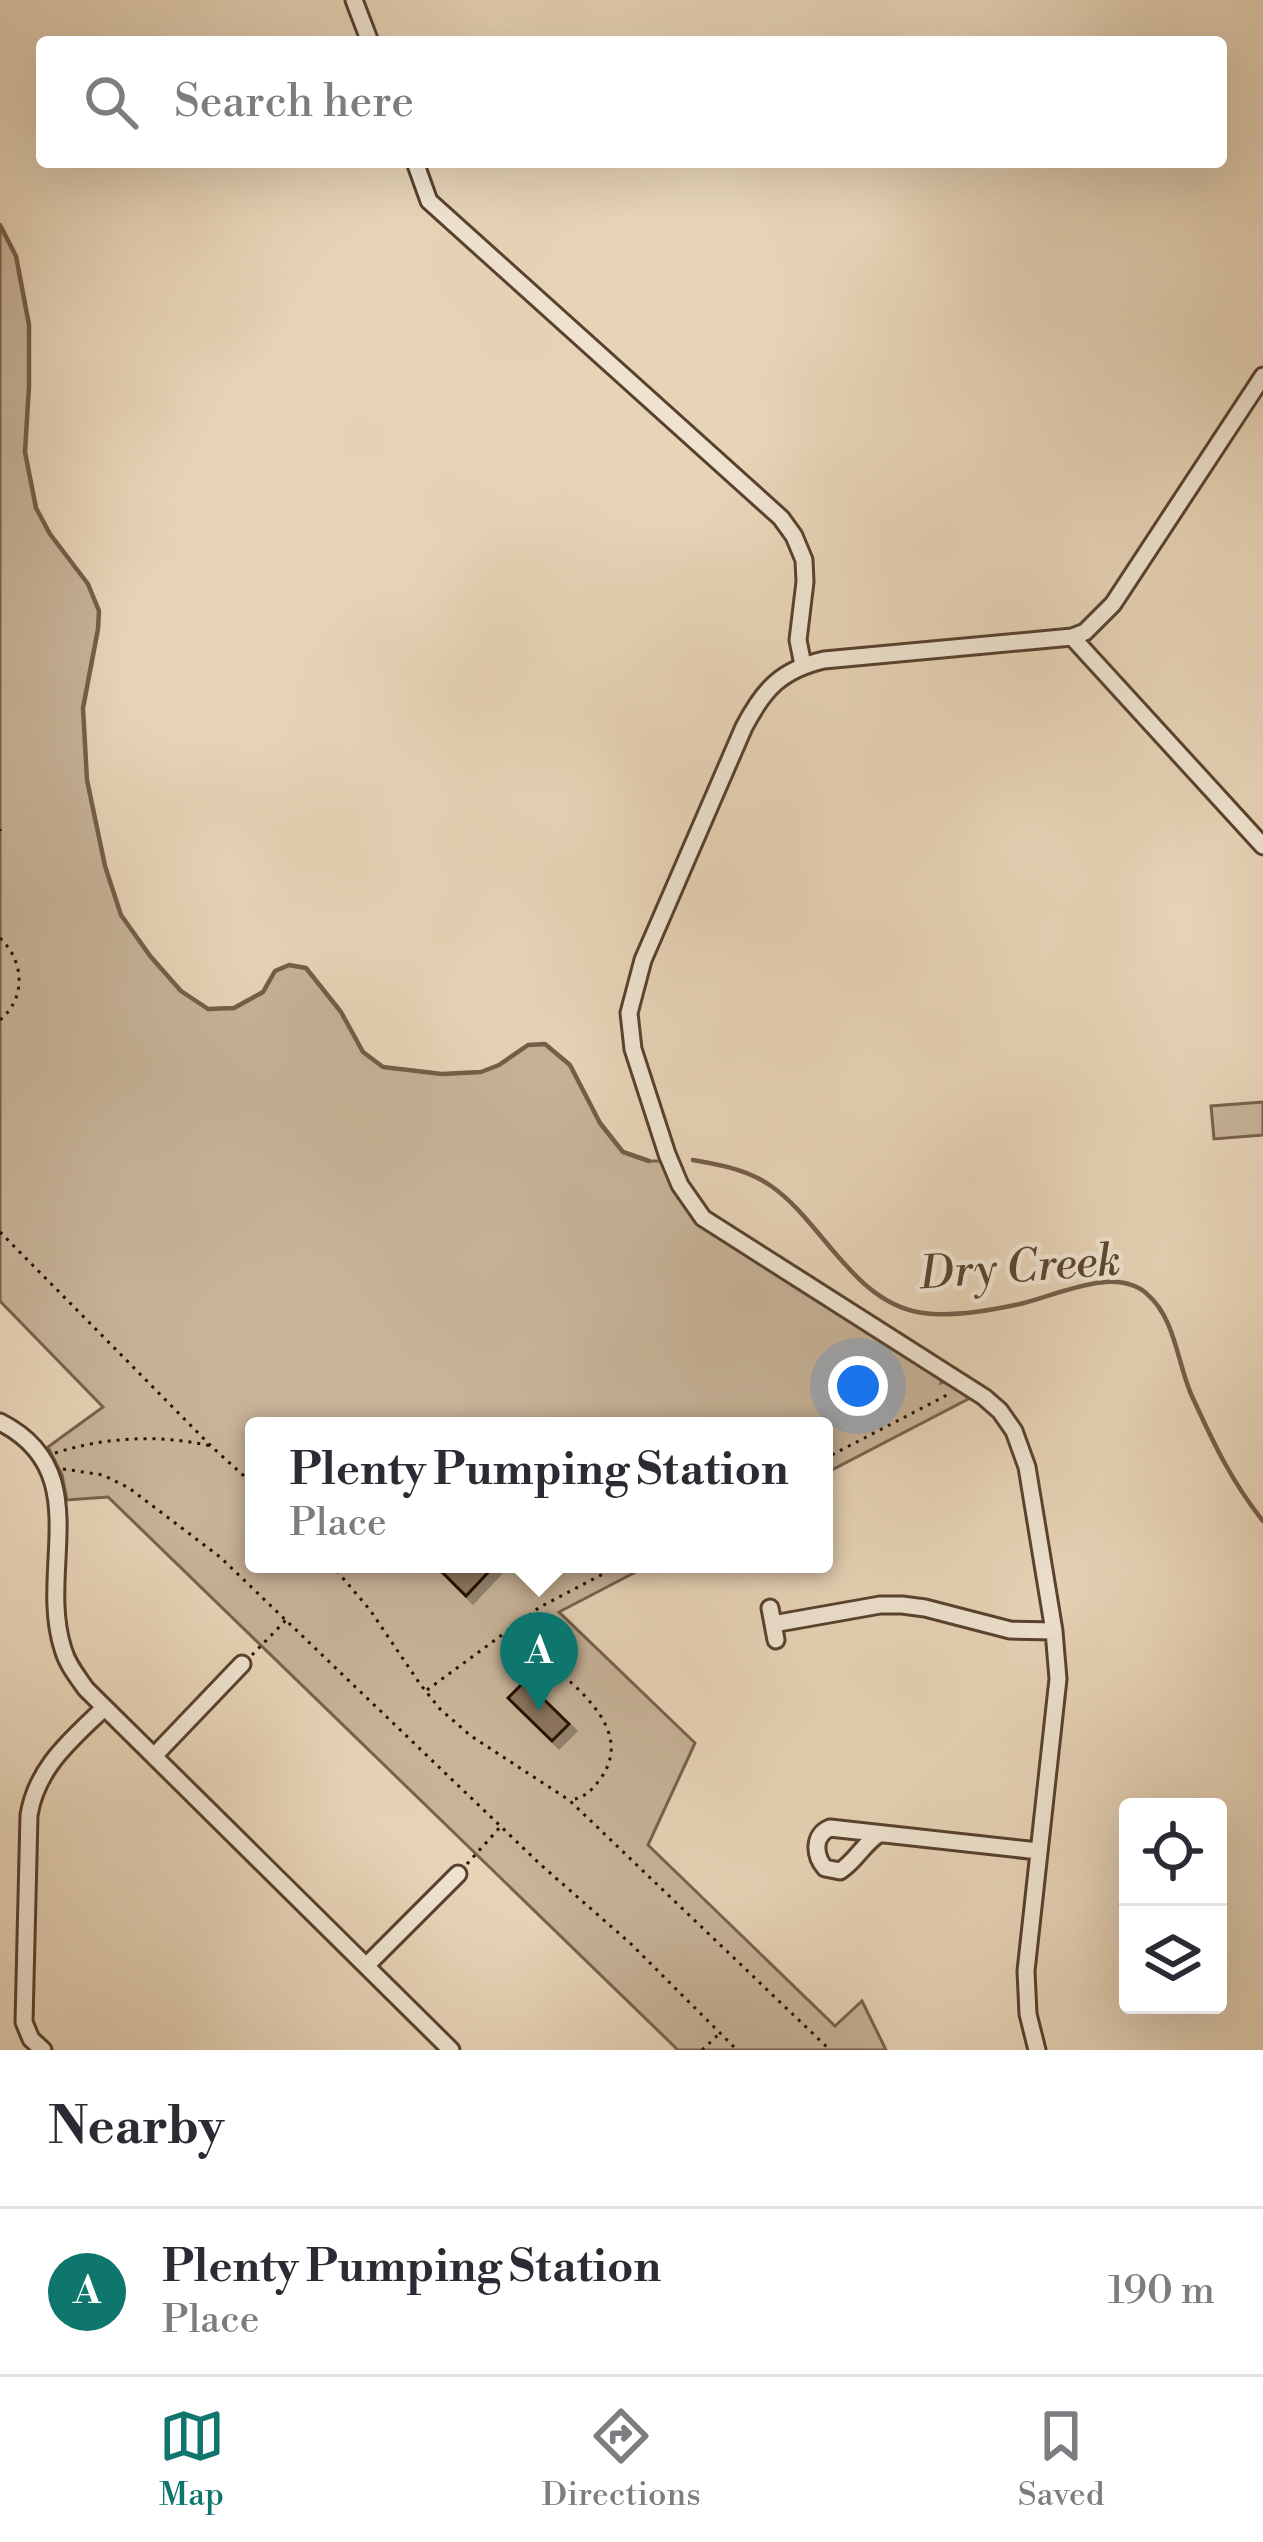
<!DOCTYPE html>
<html lang="en">
<head>
<meta charset="utf-8">
<style>
  body { margin:0; font-family:"Libre Bodoni",serif; background:#f7f7f7; color:#2b2b33 }
  .controls { position:absolute; right:36px; bottom:36px; display:grid; overflow:hidden; border-radius:12px; box-shadow:0 12px 48px #0002 }
  .controls button { width:108px; height:108px; display:grid; place-items:center; padding:0; border:0; border-bottom:3px solid #e1e1e2; background:#fff; color:#2b2b33; font:60px sans-serif }
  .you { position:absolute; left:858px; top:1386px; width:42px; height:42px; margin:-30px; border:9px solid #fff; border-radius:50%; background:#1a73e8; box-shadow:0 0 0 18px #1a73e833 }
  .badge { display:grid; place-items:center; width:78px; height:78px; border-radius:50%; background:#0f766e; color:#fff; font-size:39px; font-weight:700 }
  .pin { position:absolute; translate:-50% -99px; filter:drop-shadow(0 3px 6px #0008) }
  .pin::after { content:''; position:absolute; top:63px; width:42px; height:36px; background:inherit; clip-path:polygon(0 0,100% 0,50% 100%) }
  .popup { position:absolute; left:245px; top:1417px; width:588px; height:156px; box-sizing:border-box; display:grid; place-content:center; border-radius:12px; background:#fff; filter:drop-shadow(0 3px 9px #0005); font-size:39px; white-space:nowrap; color:#7c7c81 }
  .popup b { font-size:45px; color:#2b2b33 }
  .popup::after { content:''; position:absolute; left:50%; top:100%; margin-left:-24px; border:24px solid transparent; border-top-color:#fff }
  .list { margin:0; padding:0; list-style:none }
  h2 { display:flex; justify-content:space-between; align-items:center; height:156px; margin:0; padding:0 48px; font-size:51px }
  h2 small { font-size:39px; font-weight:400; color:#7c7c81 }
  .list li { display:grid; grid-template-columns:78px 1fr auto; gap:36px; align-items:center; box-sizing:border-box; height:168px; padding:0 48px; border-top:3px solid #e1e1e2 }
  .list b { display:block; font-size:45px; white-space:nowrap }
  .list p { margin:0; font-size:39px; white-space:nowrap; color:#7c7c81 }
  .list em { font-size:39px; font-style:normal; color:#7c7c81 }
  .icon { flex:none; width:66px; height:66px; fill:none; stroke:currentColor; stroke-width:2; stroke-linecap:round; stroke-linejoin:round }
  .map { position:relative; flex:none; width:1263px; height:2050px; overflow:hidden }
  .search { position:absolute; background:#fff; box-shadow:0 12px 48px #0002; left:36px; right:36px; top:36px; height:132px; display:flex; align-items:center; gap:30px; box-sizing:border-box; padding:0 42px; border-radius:12px; color:#7c7c81; font-size:45px }
  .sheet { height:324px; background:#fff }
  nav { display:flex; justify-content:space-around; align-items:center; box-sizing:border-box; height:168px; border-top:3px solid #e1e1e2; background:#fff; font-size:33px; color:#7c7c81 }
  nav a { display:grid; justify-items:center; gap:6px }
  nav .on { color:#0f766e }
  .map>svg:first-child { display:block }
  .green { fill:#c7b398; stroke:#78624c; stroke-width:3 }
  .lines { fill:none; stroke-linecap:round; stroke-linejoin:round }
  .stream { stroke:#745e49; stroke-width:4.5 }
  .building { fill:#8b765f; stroke:#281100; stroke-width:3; filter:url(#shadow) }
  .minor-casing { stroke:#58422e; stroke-width:21 }
  .path { stroke:#281100; stroke-width:3; stroke-dasharray:3 6; stroke-linecap:butt }
  .minor { stroke:#efe3d0; stroke-width:15 }
  .labels { text-anchor:middle; dominant-baseline:central; stroke-width:9; stroke-linejoin:round; paint-order:stroke }
  .water-label { font-size:45px; font-style:italic; fill:#5a4530; stroke:#efe3d0 }
</style>
</head>
<body>
<div class="map">
<svg width="1263" height="2050" viewBox="0 0 1263 2050">
  <defs>
    <filter id="shadow"><feDropShadow dx="7" dy="7" stdDeviation="0" flood-color="#0004"/></filter>
  </defs>
  <rect width="100%" height="100%" fill="#e7d4b7"/>
  <filter id="stains"><feTurbulence type="fractalNoise" baseFrequency=".00167" numOctaves="4"/><feColorMatrix values="0 0 0 0 .2 0 0 0 0 .09 0 0 0 0 .02 0 0 0 .5 -.17"/></filter>
  <radialGradient id="worn" r=".72"><stop offset=".6" stop-color="#630" stop-opacity="0"/><stop offset="1" stop-color="#630" stop-opacity=".3"/></radialGradient>
  <!-- green -->
  <path class="green" d="M0,225L16,256L29,325V386L25,452L36,508L50,534L88,584L99,611L98,629L83,708L87,780L105,866L121,915L151,956L181,991L209,1009L234,1008L263,992L275,971L289,965L306,968L341,1012L363,1052L383,1067L442,1074L481,1072L499,1065L528,1045L545,1044L570,1065L600,1123L623,1152L649,1161H663L678,1195L701,1225L941,1376V1383L947,1380L972,1397L824,1474V1426H254V1564H651L559,1612L695,1743L648,1845L835,2026L862,2001L886,2050H678L108,1497L67,1500L62,1475L48,1447L103,1407L0,1301Z
    M1263,1102V1135L1214,1139L1211,1106Z"/>
  <g class="lines">
    <!-- stream -->
    <path class="stream" d="M0,225L16,256L29,325V386L25,452L36,508L50,534L88,584L99,611L98,629L83,708L87,780L105,866L121,915L150,956L181,991L208,1009L234,1008L263,992L275,971L289,965L306,968L341,1012L363,1052L383,1067L442,1074L481,1072L499,1065L528,1045L545,1044L570,1065L600,1123L623,1152L649,1161
      M693,1160C720,1165 747,1169 771,1186C822,1221 854,1304 923,1313C952,1317 987,1311 1015,1305C1052,1298 1114,1264 1147,1294C1175,1318 1177,1361 1191,1394C1212,1440 1231,1481 1263,1521"/>
  </g>
  <!-- building -->
  <path class="building" d="M434,1564H496L466,1596Z
    M525,1681L569,1724L552,1741L508,1698Z"/>
  <g class="lines">
    <!-- minor casing -->
    <g class="minor-casing">
      <path id="minor" d="M354,0L370,42
        M415,162L429,201L781,518L794,536L804,560L805,582L798,640L803,665
        M1072,637L1263,846
        M0,1422C97,1471 37,1569 63,1649C67,1664 77,1676 86,1689L451,2050
        M770,1608L776,1640
        M773,1624L880,1605H902L925,1608L1010,1630L1054,1631
        M154,1756L242,1664
        M879,1834C863,1844 856,1861 840,1871L825,1868C814,1855 813,1835 830,1828L1038,1851
        M366,1966L458,1874
        M43,2050L31,2039L24,2022L29,1815C37,1767 71,1740 104,1708
        M1037,2050L1028,2014L1026,1971L1058,1679L1054,1631L1027,1467L1014,1431L1000,1411L984,1397L703,1218L680,1185L667,1154L633,1049L629,1013L643,960L744,727C764,689 781,670 824,660L1072,637L1085,632L1113,604L1263,376"/>
    </g>
    <!-- path -->
    <path class="path" d="M0,829V831
      M0,938C25,962 26,998 0,1020
      M0,1232L212,1447L254,1485
      M55,1453C106,1437 158,1434 211,1446
      M824,1459L947,1395
      M63,1469L103,1475L129,1488L220,1557L541,1865L630,1943L737,2050
      M331,1564L370,1610L420,1684L440,1709L471,1736L569,1800L830,2050
      M536,1652C569,1682 637,1727 601,1778C592,1790 586,1797 571,1800
      M252,1655L286,1620
      M427,1690L540,1607L622,1564
      M467,1864L501,1826
      M702,2050L718,2035"/>
    <!-- minor -->
    <use href="#minor" class="minor"/>
  </g>
  <g class="labels">
    <!-- water labels -->
    <g class="water-label">
      <text transform="translate(1020 1268) rotate(-4)">Dry Creek</text>
    </g>
  </g>
  <rect width="100%" height="100%" filter="url(#stains)"/>
  <rect width="100%" height="100%" fill="url(#worn)"/>
</svg>
<div class="controls">
<button><svg class="icon" aria-label="locate" viewBox="0 0 24 24"><circle cx="12" cy="12" r="6"/><path d="M12 2v4M12 18v4M2 12h4M18 12h4"/></svg></button>
<button><svg class="icon" aria-label="layers" viewBox="0 0 24 24"><path d="M12 4l9 5-9 5-9-5zM3 14l9 5 9-5"/></svg></button>
</div>
<div class="you"></div>
<div class="pin badge" style="left:539px;top:1711px">A</div>
<div class="popup"><b>Plenty Pumping Station</b>Place</div>
<div class="search"><svg class="icon" aria-label="search" viewBox="0 0 24 24"><circle cx="10" cy="10" r="6"/><path d="M15 15l6 6"/></svg>Search here</div>
</div>
<section class="sheet">
<h2>Nearby<small></small></h2>
<ul class="list">
<li><span class="badge">A</span><div><b>Plenty Pumping Station</b><p>Place</p></div><em>190 m</em></li>
</ul>
</section>
<nav>
<a class="on"><svg class="icon" aria-label="map" viewBox="0 0 24 24"><path d="M3 6l6-2 6 2 6-2v14l-6 2-6-2-6 2zM9 4v14M15 6v14"/></svg>Map</a>
<a><svg class="icon" aria-label="directions" viewBox="0 0 24 24"><path d="M12 3l9 9-9 9-9-9zM9 14v-3h6M13 9l2 2-2 2"/></svg>Directions</a>
<a><svg class="icon" aria-label="saved" viewBox="0 0 24 24"><path d="M7 4h10v16l-5-4-5 4z"/></svg>Saved</a>
</nav>
</body>
</html>
